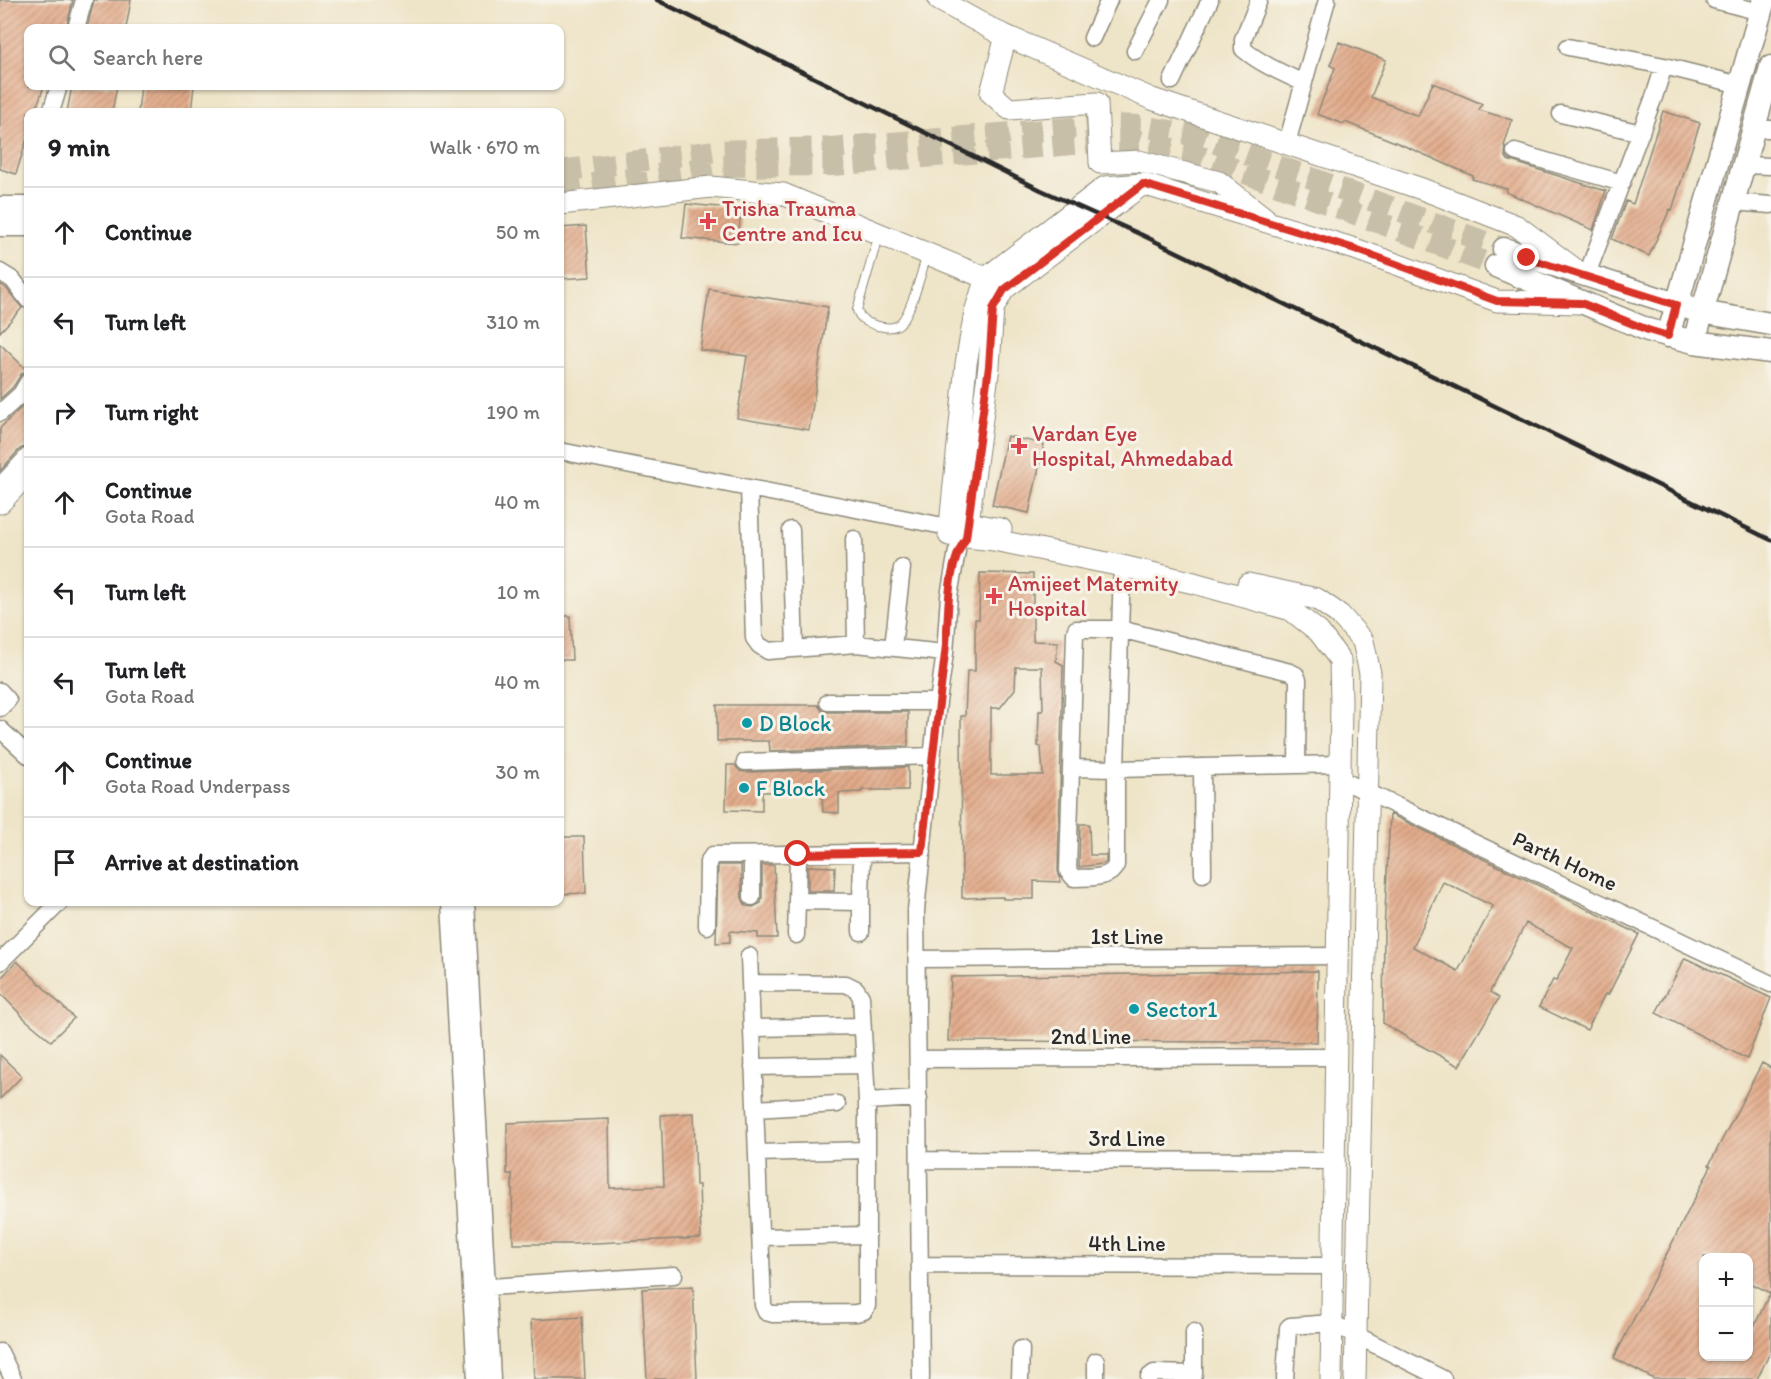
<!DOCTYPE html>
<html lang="en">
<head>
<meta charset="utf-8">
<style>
  body { margin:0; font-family:Itim,sans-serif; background:#f2f2f2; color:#202124 }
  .controls { position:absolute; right:18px; bottom:18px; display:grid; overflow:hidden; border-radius:12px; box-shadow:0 2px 4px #0004 }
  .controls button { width:54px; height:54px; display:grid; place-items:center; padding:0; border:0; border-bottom:2px solid #e0e0e0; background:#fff; color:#202124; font:30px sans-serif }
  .stop { position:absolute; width:18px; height:18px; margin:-14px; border:4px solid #d93025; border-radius:50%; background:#fff }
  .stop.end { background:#d93025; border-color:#fff; box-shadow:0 2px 6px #0008 }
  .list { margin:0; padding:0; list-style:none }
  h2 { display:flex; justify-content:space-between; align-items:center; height:78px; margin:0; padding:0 24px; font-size:26px }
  h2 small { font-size:20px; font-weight:400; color:#757577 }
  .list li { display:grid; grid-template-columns:39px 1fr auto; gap:18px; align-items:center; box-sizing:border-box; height:90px; padding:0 24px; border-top:2px solid #e0e0e0 }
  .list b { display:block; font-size:22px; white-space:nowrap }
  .list p { margin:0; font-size:20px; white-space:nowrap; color:#757577 }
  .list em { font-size:20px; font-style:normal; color:#757577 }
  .icon { flex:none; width:33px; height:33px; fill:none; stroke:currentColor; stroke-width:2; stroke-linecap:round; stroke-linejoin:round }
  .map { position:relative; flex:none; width:1771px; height:1379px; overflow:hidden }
  .search { position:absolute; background:#fff; box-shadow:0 2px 4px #0004; left:24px; top:24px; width:540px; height:66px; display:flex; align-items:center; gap:15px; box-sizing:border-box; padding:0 21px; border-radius:12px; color:#757577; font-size:22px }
  .panel { position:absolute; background:#fff; box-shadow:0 2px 4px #0004; left:24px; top:108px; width:540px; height:798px; border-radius:12px }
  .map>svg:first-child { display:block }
  .building { fill:url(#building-hatch); fill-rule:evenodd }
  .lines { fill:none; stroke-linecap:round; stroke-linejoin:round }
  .secondary-tunnel { stroke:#c7bfa8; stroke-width:22; stroke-dasharray:22 11; stroke-linecap:butt }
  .service-casing { stroke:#8c8879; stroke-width:10 }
  .minor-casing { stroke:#8c8879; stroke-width:19 }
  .tertiary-casing { stroke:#8c8879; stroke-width:23 }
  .secondary-casing { stroke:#8c8879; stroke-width:25 }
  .service { stroke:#fff; stroke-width:8 }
  .minor { stroke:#fff; stroke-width:16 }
  .tertiary { stroke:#fff; stroke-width:21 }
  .secondary { stroke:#fff; stroke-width:22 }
  .rail { stroke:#2b2b2b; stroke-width:4.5 }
  .route { stroke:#d93025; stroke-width:8 }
  .health-dot { fill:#e0444e; stroke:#f7f3e8; stroke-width:2 }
  .culture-dot { fill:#0f9aa8; stroke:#f7f3e8; stroke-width:2 }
  .labels { text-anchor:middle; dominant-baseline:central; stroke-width:6; stroke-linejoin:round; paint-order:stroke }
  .health-label { font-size:22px; fill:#be3a42; stroke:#f7f3e8; text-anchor:start }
  .culture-label { font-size:22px; fill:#0d838f; stroke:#f7f3e8; text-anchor:start }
  .street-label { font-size:22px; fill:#2b2b2b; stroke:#f7f3e8 }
</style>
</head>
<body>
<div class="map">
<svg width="1771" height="1379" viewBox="0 0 1771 1379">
  <defs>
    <pattern id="building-hatch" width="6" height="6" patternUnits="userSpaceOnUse" patternTransform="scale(1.5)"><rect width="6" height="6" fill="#e3ac8b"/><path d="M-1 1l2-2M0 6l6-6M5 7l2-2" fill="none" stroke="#b88c72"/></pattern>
  </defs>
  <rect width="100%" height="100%" fill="#f7f3e8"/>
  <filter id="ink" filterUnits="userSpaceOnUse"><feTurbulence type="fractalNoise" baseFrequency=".0167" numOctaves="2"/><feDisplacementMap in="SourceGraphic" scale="12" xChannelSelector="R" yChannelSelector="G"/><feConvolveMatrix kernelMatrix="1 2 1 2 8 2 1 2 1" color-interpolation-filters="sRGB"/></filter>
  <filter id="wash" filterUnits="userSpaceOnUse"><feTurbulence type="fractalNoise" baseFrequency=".008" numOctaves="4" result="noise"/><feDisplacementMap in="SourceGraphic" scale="24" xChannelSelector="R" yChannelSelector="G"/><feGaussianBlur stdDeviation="1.35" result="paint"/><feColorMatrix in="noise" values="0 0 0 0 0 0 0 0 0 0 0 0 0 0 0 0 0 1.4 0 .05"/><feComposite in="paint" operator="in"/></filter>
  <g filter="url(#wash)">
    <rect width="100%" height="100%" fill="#eee4c7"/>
    <g id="blocks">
      <!-- building -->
      <path class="building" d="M0,0H73L66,28H28V86H44L35,112H28V135L16,174L0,169Z
        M94,0H131L126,28H87Z
        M1339,42L1386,60L1371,97L1418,116L1433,83L1482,104L1479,110L1512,120L1504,146L1506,147L1505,155L1508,160L1606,191L1593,230L1506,192L1507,189L1472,179L1473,176L1400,144L1345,122L1344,124L1317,114L1335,68L1330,65Z
        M72,86H117L112,112H67Z
        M141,86H194L191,112H138Z
        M1663,111L1700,123L1672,210L1670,209L1649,256L1612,239L1626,201L1633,204Z
        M686,204L741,209L738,243L682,238Z
        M586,226L590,277L560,279V228Z
        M0,284L6,288L22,308L0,332Z
        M709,289L828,307L809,430L737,418L747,356L700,350Z
        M0,344L28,371L22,373L13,387L0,399Z
        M28,401V446L20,449L0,471V428Z
        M1007,436L1044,444L1029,513L992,505Z
        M980,573L1033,574V641L1058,642L1056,661L1063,665L1058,871L1061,882L1034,881V899H1003V897L962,898L961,716H965L967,671H975V619H979ZM1016,667H1042L1043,711H1039L1038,746L1041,747L1043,775H991V708H1000L1015,689Z
        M560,616H570L572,660H560Z
        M717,705H818L822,711L828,712H908V746L770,751L769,741H717Z
        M727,765H735L740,771L745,772L908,767V790H862V792L839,793V813L823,812L822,793H813V791L762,792V811L726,810Z
        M1390,814L1639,934L1608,995L1605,994L1587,1030L1539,1007L1553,980L1556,981L1573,948L1526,923L1490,992L1499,998L1459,1066L1418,1044L1383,1023L1384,931ZM1443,882L1493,906L1458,971L1413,947Z
        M1080,824H1089L1090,855H1106V862L1103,864L1079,867Z
        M560,837H584L586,893L560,894Z
        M718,865H741L742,898L746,906L753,907L761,903L762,898V865H774L777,938H758V933L730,931V942L716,943Z
        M808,866L835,867L834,891H808Z
        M1685,958L1771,998L1747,1059L1656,1013Z
        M17,961L74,1018L51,1041L26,1020L0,993V979Z
        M1318,971L1317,1042L948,1041L951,977Z
        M0,1055L22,1076L0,1099Z
        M1762,1063L1771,1068V1351L1757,1379H1654L1614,1358L1711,1166L1709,1165ZM1704,1257H1749V1282L1770,1293L1749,1337V1356H1704Z
        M694,1113L696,1185H699L701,1238L573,1244H513L512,1174H507V1123L609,1119L610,1188L664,1186L661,1115Z
        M693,1286L697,1379H647L642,1289Z
        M582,1317L585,1379H534L531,1320Z"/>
    </g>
  </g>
  <g filter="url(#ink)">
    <use href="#blocks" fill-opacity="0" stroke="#8c8879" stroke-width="1.5"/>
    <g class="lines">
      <!-- secondary-tunnel -->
      <path class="secondary-tunnel" d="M560,171L716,151L831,148L1108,125L1142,126L1197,136L1504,249
        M560,189L716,166L833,165L1106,141H1140L1194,154L1496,266"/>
      <!-- service casing -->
      <g class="service-casing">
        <path id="service" d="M879,234L857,310C860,320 868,323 878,326C884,327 890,329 896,326C910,321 922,270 927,254"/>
      </g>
      <!-- minor casing -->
      <g class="minor-casing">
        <path id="minor" d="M1259,0L1243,39V49C1261,64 1282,73 1304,83
          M1714,0L1760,12
          M76,28L84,0
          M1092,38L1109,0
          M1568,47L1664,66L1740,85
          M1135,51L1161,0
          M1172,81L1210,0
          M51,112L59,86
          M1561,114L1641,133
          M1755,129H1771
          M1287,143L1327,0
          M1515,152L1622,183
          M1743,165L1771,166
          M1732,202L1771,205
          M0,272L13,280L28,300
          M1586,277L1654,97L1664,66
          M0,413L21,394L28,382
          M560,451L938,525
          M0,486L28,456
          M749,488L754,638L759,645L768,651L856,644L945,653
          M791,530L795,649
          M854,539L856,644
          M1122,566L1116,769L1340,764
          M893,647L902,568
          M0,691L8,700L0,708
          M828,702H938
          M0,729L28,755
          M745,762L932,756
          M1202,767L1203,874
          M1071,768L1116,769V865C1110,880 1088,877 1074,878L1068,871L1075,633L1076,629H1120L1290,672L1296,675L1298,680L1297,765
          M1340,779L1771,984
          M798,854L797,901L861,902L862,853
          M752,855V897
          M450,902L476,1379
          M466,902L492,1379
          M861,902V932
          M707,926L708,862L713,855L923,852
          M796,935L797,901
          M749,956L763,1305L766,1312L773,1314L856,1313L864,1311L867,1306V1101
          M917,959L1337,956
          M0,962L60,902
          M750,983L846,984L856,989L861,997L867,1101L919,1098
          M752,1028L862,1026
          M918,1059L1336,1057
          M753,1067L865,1065
          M755,1109L837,1104
          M757,1153L867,1150
          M919,1160L1334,1161
          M760,1237L867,1235
          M920,1265L1333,1266
          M475,1288L674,1275
          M0,1352L13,1379
          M921,1379L916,910L938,702L945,653L949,596L957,551
          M1020,1379L1021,1349
          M1096,1379V1361
          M1149,1379V1377L1154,1373L1194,1374V1332
          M1285,1379L1288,1328L1290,1326L1332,1323L1443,1379"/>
      </g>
      <!-- tertiary casing -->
      <g class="tertiary-casing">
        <path id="tertiary" d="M939,0L997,32L1152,99L1422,189L1517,226L1576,270
          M1006,36L991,93L1009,109L1097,103L1100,163L1139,161L1219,182L1265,218
          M560,204L711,187L783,194L986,278L996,284
          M0,503L28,473
          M1001,529L968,523L989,366L993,309L1004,289L1143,184
          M1248,584L1317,599L1340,615L1363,641L1370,673L1355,1379
          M1331,1379L1341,701L1340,660L1319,632L1291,610L1194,583L1122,566L994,540L949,535L966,364L975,312L986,278L1105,187L1143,184L1355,249L1497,301L1580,303"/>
      </g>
      <!-- secondary casing -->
      <g class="secondary-casing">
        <path id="secondary" d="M0,208H28
          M0,225H28
          M1504,249L1701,312L1771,324
          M1496,266L1648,330L1694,342L1771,352
          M1668,336L1764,0
          M1694,342L1771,67"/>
      </g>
      <!-- service -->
      <use href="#service" class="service"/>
      <!-- minor -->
      <use href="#minor" class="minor"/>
      <!-- tertiary -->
      <use href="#tertiary" class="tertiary"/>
      <!-- secondary -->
      <use href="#secondary" class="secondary"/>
      <!-- rail -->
      <path class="rail" d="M657,0L1041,190L1142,235L1771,540"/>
    </g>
  </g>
  <g class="lines" filter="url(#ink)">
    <!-- route -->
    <path class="route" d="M798,854L922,852C929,786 937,720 945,654C950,616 944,571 966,538L989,366L993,309L1004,290L1143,184L1355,249L1497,301L1581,303L1648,330L1668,336L1676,305L1527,258"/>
  </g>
  <!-- markers -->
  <g class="health-dot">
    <path d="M705 212h6v6h6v6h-6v6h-6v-6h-6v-6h6z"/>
    <path d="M1016 437h6v6h6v6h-6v6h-6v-6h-6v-6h6z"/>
    <path d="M991 587h6v6h6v6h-6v6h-6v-6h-6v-6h6z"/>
  </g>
  <g class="culture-dot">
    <circle cx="747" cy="723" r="6"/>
    <circle cx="744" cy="788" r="6"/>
    <circle cx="1134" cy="1009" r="6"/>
  </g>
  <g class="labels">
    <!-- health labels -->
    <g class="health-label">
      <text x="722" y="208">Trisha Trauma<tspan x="722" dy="25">Centre and Icu</tspan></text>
      <text x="1032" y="433">Vardan Eye<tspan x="1032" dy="25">Hospital, Ahmedabad</tspan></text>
      <text x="1008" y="583">Amijeet Maternity<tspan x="1008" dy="25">Hospital</tspan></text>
    </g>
    <!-- culture labels -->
    <g class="culture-label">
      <text x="759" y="723">D Block</text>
      <text x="756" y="788">F Block</text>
      <text x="1146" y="1009">Sector1</text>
    </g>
    <!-- street labels -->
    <g class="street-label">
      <text transform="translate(1565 861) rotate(25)">Parth Home</text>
      <text x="1127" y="936">1st Line</text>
      <text x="1091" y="1036">2nd Line</text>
      <text x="1127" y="1138">3rd Line</text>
      <text x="1127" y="1243">4th Line</text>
    </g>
  </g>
</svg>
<div class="controls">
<button>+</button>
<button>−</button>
</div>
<div class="stop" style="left:798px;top:854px"></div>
<div class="stop end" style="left:1527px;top:258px"></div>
<div class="search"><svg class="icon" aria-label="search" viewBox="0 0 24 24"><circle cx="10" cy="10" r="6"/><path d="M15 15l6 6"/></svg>Search here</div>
<section class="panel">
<h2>9 min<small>Walk · 670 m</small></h2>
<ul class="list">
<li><svg class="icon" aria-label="ahead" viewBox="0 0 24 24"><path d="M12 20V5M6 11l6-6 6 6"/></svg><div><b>Continue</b></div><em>50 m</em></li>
<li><svg class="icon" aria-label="left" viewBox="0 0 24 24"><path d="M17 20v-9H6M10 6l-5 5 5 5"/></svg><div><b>Turn left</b></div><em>310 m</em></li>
<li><svg class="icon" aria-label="right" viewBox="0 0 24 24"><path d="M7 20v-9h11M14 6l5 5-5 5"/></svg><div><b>Turn right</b></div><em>190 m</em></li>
<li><svg class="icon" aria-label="ahead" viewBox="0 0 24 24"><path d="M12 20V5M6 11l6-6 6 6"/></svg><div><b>Continue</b><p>Gota Road</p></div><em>40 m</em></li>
<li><svg class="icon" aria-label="left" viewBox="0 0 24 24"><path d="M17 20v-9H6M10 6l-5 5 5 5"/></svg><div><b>Turn left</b></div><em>10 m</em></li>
<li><svg class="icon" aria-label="left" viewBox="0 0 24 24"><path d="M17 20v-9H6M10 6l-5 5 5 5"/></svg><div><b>Turn left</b><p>Gota Road</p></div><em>40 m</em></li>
<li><svg class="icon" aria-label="ahead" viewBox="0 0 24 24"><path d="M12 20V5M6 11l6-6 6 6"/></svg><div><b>Continue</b><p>Gota Road Underpass</p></div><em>30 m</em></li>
<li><svg class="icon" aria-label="arrive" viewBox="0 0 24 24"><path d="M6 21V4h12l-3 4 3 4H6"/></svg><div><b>Arrive at destination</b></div></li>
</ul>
</section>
</div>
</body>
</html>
